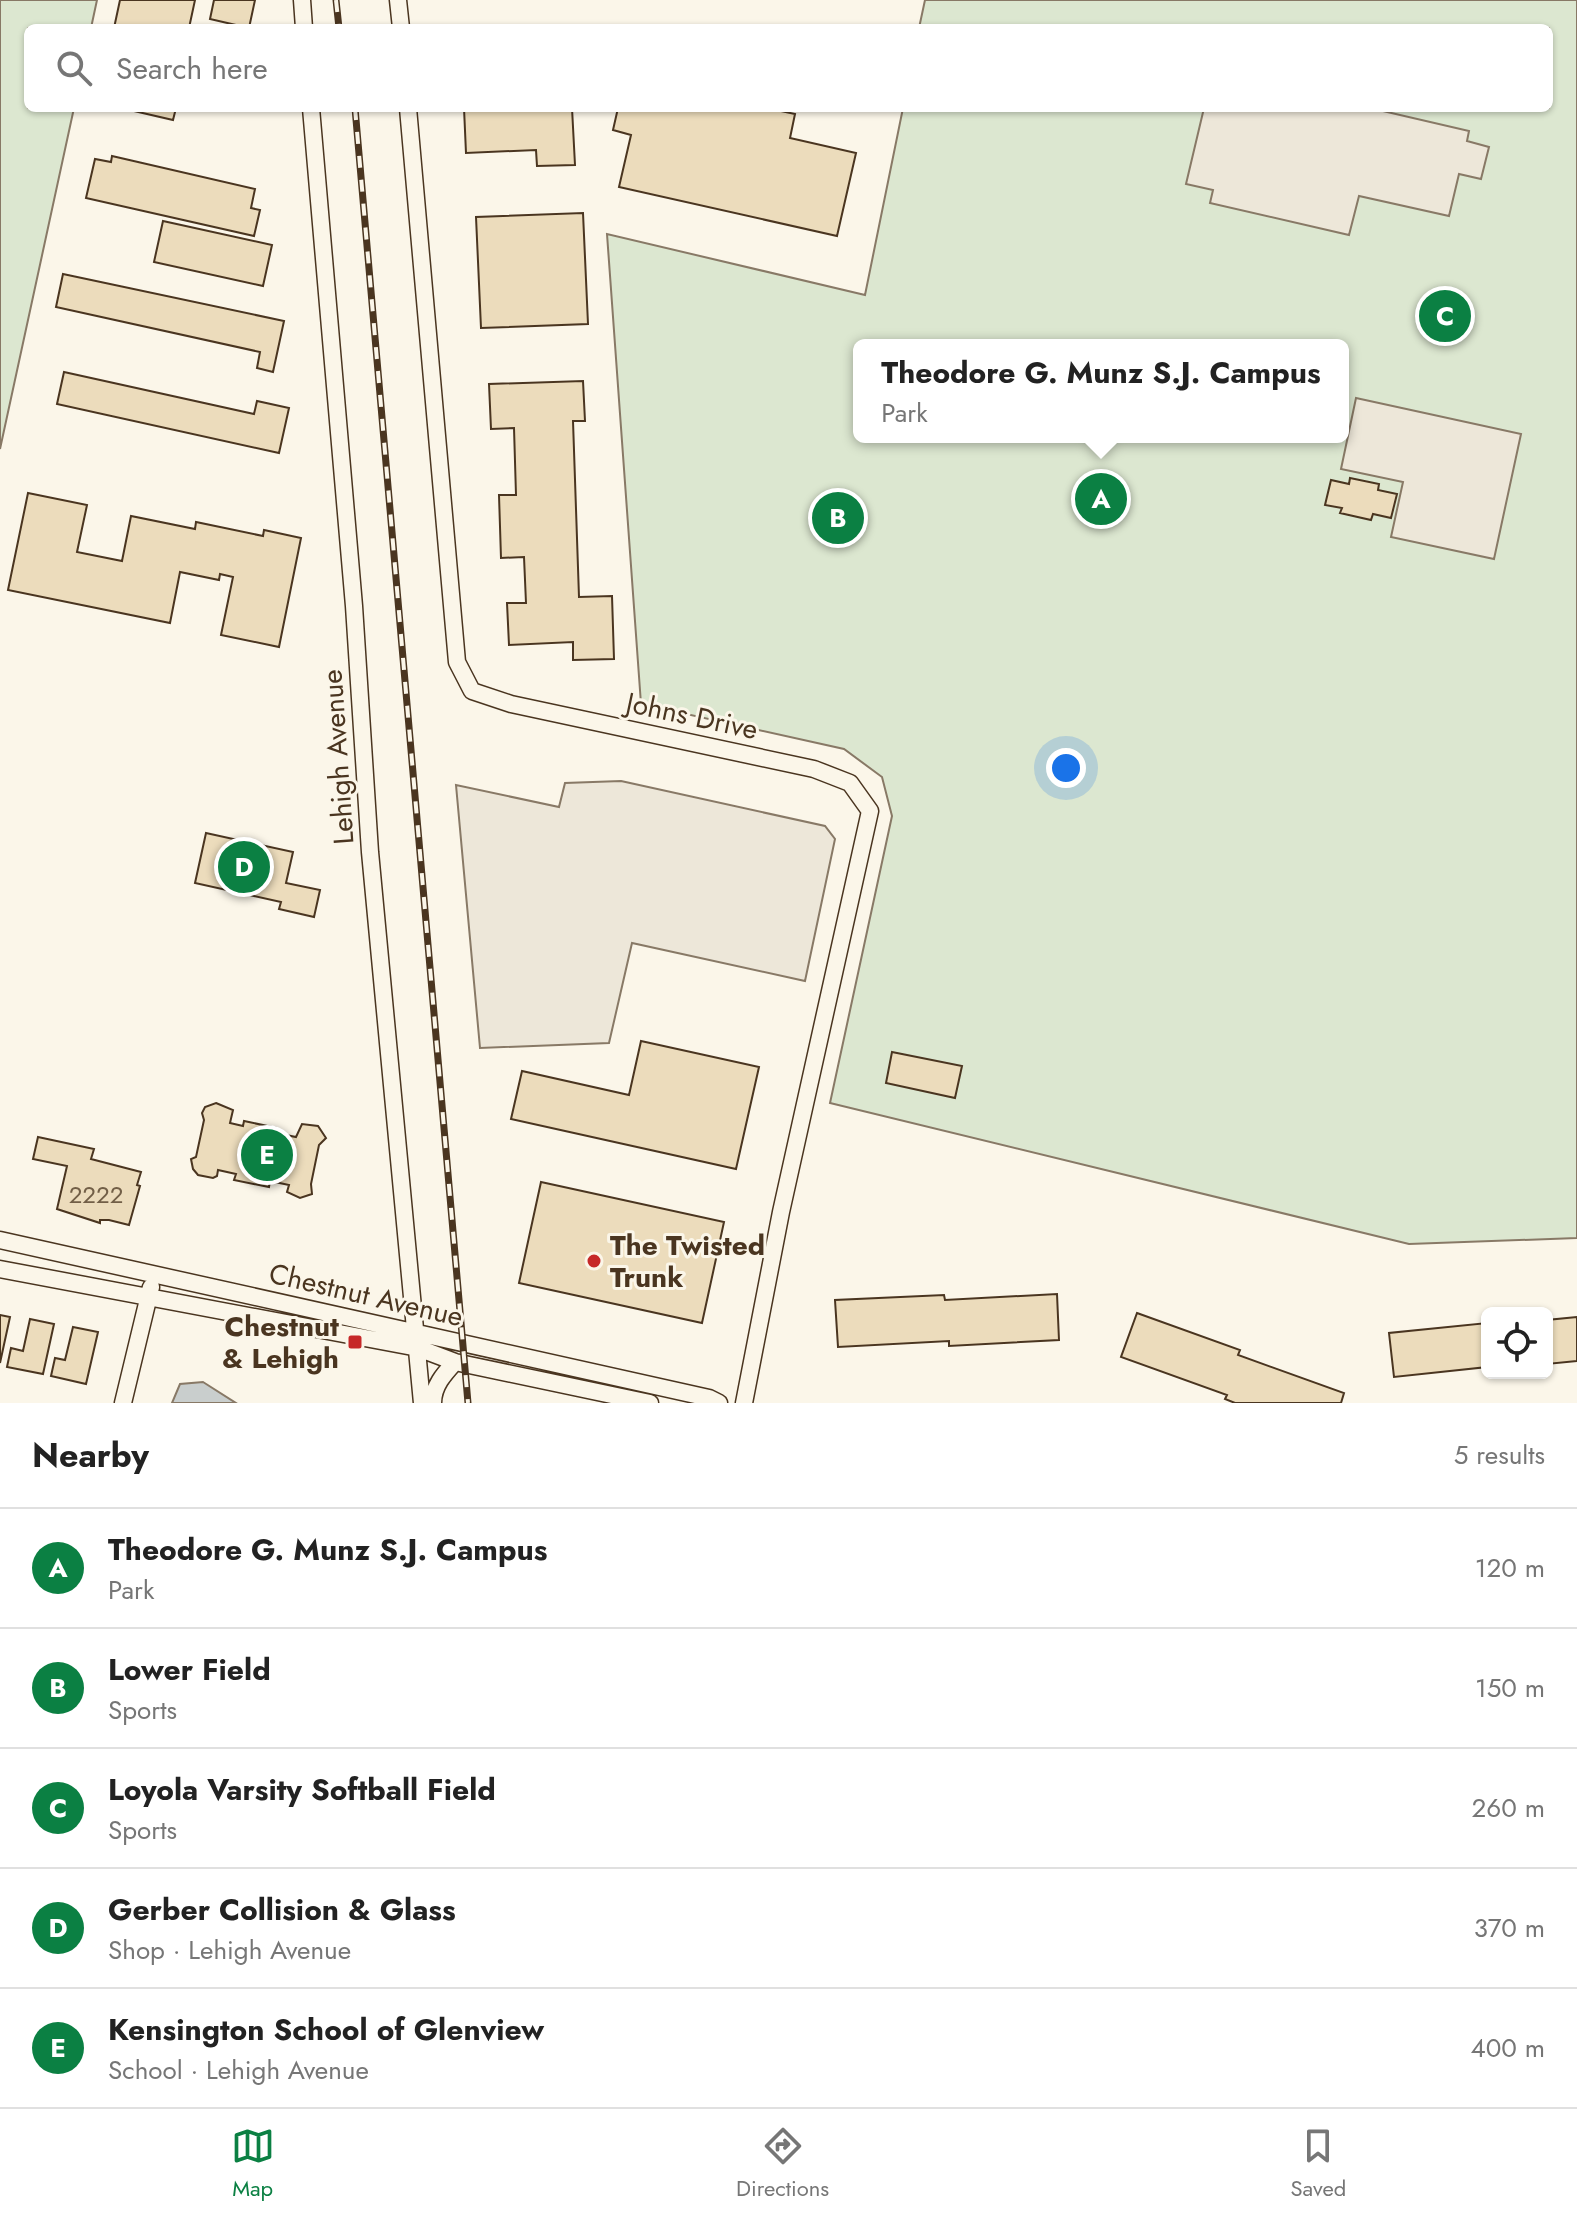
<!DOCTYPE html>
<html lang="en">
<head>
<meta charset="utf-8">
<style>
  body { margin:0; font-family:Jost,sans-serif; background:#f2f2f2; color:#222 }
  .controls { position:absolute; right:24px; bottom:24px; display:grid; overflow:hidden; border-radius:12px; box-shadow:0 2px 6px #0004 }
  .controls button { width:72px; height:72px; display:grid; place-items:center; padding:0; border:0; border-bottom:2px solid #e0e0e0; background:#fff; color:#222; font:40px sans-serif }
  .you { position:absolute; left:1066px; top:768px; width:28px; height:28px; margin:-20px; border:6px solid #fff; border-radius:50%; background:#1a73e8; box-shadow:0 0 0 12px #1a73e833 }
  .badge { display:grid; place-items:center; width:52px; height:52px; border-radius:50%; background:#0b8043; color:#fff; font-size:26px; font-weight:700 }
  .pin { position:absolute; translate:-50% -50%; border:4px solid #fff; box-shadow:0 2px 8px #0006 }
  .popup { position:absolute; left:853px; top:339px; width:496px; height:104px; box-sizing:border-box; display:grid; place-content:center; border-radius:12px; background:#fff; filter:drop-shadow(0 2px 6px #0005); font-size:26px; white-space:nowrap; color:#767676 }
  .popup b { font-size:30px; color:#222 }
  .popup::after { content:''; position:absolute; left:50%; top:100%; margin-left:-16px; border:16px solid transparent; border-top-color:#fff }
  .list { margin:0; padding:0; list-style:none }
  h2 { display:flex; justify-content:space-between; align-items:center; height:104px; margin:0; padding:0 32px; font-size:34px }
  h2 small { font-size:26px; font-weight:400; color:#767676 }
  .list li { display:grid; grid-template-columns:52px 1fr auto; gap:24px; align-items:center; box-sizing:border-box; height:120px; padding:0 32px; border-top:2px solid #e0e0e0 }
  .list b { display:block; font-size:30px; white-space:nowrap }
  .list p { margin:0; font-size:26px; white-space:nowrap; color:#767676 }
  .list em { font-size:26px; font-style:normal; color:#767676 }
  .icon { flex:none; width:44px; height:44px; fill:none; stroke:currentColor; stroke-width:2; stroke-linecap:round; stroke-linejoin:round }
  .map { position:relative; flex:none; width:1577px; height:1403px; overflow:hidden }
  .search { position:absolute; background:#fff; box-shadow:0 2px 6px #0004; left:24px; right:24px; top:24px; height:88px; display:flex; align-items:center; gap:20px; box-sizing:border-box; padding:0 28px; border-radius:12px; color:#767676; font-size:30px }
  .sheet { height:704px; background:#fff }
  nav { display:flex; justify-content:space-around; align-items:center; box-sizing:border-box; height:112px; border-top:2px solid #e0e0e0; background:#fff; font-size:22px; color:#767676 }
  nav a { display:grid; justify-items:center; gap:4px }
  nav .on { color:#0b8043 }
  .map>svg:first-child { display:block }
  .green { fill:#dce7d0; stroke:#887966; stroke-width:2; fill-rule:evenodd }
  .parking { fill:#ede7d9; stroke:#887966; stroke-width:2 }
  .water { fill:#c9cecd; stroke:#887966; stroke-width:2 }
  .building { fill:#ecdcbc; stroke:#4a3520; stroke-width:2 }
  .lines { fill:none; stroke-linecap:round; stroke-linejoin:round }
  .minor-casing { stroke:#4a3520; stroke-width:19 }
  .minor { stroke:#fbf6e9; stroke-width:16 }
  .rail-casing { stroke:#4a3520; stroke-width:7 }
  .rail { stroke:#fbf6e9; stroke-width:4; stroke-dasharray:12; stroke-linecap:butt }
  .poi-dot { fill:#c62828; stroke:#fbf6e9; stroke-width:3 }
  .labels { text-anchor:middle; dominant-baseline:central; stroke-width:6; stroke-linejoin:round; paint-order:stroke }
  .number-label { font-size:24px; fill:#725f47 }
  .street-label { font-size:28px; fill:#4a3520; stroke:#fbf6e9 }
  .poi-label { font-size:28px; font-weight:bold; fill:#4a3520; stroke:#fbf6e9; text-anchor:start }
</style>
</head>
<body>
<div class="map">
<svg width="1577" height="1403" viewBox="0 0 1577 1403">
  <rect width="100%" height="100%" fill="#fbf6e9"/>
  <!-- green -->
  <path class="green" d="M0,0H97L91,28H28V108H74L0,449Z
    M925,0H1577V1238L1409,1244L830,1103L892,816L882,777L844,749L641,704L607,234L865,295L903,108H1549V28H919ZM859,345H1343V437H859Z"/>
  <!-- parking -->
  <path class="parking" d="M1204,108H1370L1469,131L1467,141L1489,147L1481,179L1459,174L1449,216L1359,196L1349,235L1210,203L1213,190L1186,184Z
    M1356,398L1521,434L1494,559L1391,537L1403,482L1341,469Z
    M621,781L825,826L835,839L805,981L632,943L609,1043L480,1048L456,785L559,807L565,783Z"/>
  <!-- water -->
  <path class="water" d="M203,1382L236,1403H172L180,1384Z"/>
  <!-- building -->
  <path class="building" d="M120,0H195L189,28H114Z
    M214,0H255L249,28L210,19Z
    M121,108H176L173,120Z
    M464,108H572L575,165L537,166L536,150L466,153Z
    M618,108H767L795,114L790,138L856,153L837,236L619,187L631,135L613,130Z
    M112,156L255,189L251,208L260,210L254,236L86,198L95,159L111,162Z
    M583,213L588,324L481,328L476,217Z
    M163,221L272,245L263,286L154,262Z
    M63,274L284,321L273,372L257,368L260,352L56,307Z
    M64,372L254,414L257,401L289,408L279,453L57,404Z
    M583,381L585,421H573L579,597L612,596L614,659L573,660V642L509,645L507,603H526L524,557L501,558L499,495H516L514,428L491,429L489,384Z
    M1350,478L1379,484L1378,490L1397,494L1391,518L1373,514L1371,520L1340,513L1342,508L1325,505L1331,480L1349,484Z
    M28,493L87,505L77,552L122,561L131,516L195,529L196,522L263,536L264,530L301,538L279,647L221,635L233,577L220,574L219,580L180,572L170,623L8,590Z
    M206,833L293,852L286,883L320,890L314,917L279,909L281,902L195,883Z
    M641,1041L759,1067L736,1169L511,1119L522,1071L629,1095Z
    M892,1052L962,1066L955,1098L886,1083Z
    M216,1103L233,1110L230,1123L243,1126L244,1121L277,1128L276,1133L296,1137L302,1124L318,1126L326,1138L319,1145L311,1184L312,1194L300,1198L287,1192L289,1185L270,1181L269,1187L234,1180L236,1174L218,1170L217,1176L213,1178L198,1175L193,1169L191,1159L196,1157L204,1120L202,1113L205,1107Z
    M38,1137L94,1149L91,1159L141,1172L137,1185L140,1186L129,1225L109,1220H100V1223L57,1209L67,1166L33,1159Z
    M541,1182L724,1222L702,1323L519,1283Z
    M1057,1294L1059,1340L949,1346V1341L838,1347L835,1300L944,1295L945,1300Z
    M1137,1313L1240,1350L1238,1355L1344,1393L1341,1403H1235L1225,1399L1227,1395L1121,1357Z
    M0,1315L10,1317L0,1363Z
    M1577,1317V1361L1547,1364V1320Z
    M30,1319L54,1324L43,1374L7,1367L11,1348L23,1351Z
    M1487,1323V1367L1394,1377L1389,1333Z
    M73,1327L98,1332L86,1384L51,1376L55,1358L65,1360Z"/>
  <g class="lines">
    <!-- minor casing -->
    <g class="minor-casing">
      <path id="minor" d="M302,0L304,28
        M398,0L401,28
        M311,108L354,606L370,852L422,1403
        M408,108L457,662L472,691L511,704L814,769L850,783L870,811L781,1212L744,1403
        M0,1240L709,1398L719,1403
        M0,1269L418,1348L455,1362L650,1403
        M123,1403L151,1287
        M433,1403C433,1386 444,1374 455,1362"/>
    </g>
    <!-- minor -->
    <use href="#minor" class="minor"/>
    <!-- rail casing -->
    <g class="rail-casing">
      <path id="rail" d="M336,0L339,28
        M355,108L468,1403"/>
    </g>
    <!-- rail -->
    <use href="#rail" class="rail"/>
  </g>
  <!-- markers -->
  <g class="poi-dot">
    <circle cx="594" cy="1261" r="8"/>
    <rect x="347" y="1334" width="16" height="16" rx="4"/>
  </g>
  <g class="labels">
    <!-- number labels -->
    <g class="number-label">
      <text x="96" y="1194">2222</text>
    </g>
    <!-- street labels -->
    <g class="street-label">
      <text transform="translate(692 716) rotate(12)">Johns Drive</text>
      <text transform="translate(338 757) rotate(-94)">Lehigh Avenue</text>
      <text transform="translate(366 1295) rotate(13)">Chestnut Avenue</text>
    </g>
    <!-- poi labels -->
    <g class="poi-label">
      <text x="610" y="1245">The Twisted<tspan x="610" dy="32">Trunk</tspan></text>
      <text x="339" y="1326" text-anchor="end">Chestnut<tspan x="339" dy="32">&amp; Lehigh</tspan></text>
    </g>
  </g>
</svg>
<div class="controls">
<button><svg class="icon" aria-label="locate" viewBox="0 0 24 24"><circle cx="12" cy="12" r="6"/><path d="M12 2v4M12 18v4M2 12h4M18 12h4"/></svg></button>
</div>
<div class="you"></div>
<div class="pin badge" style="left:1101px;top:499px">A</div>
<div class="popup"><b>Theodore G. Munz S.J. Campus</b>Park</div>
<div class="pin badge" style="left:838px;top:518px">B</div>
<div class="pin badge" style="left:1445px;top:316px">C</div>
<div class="pin badge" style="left:244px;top:867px">D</div>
<div class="pin badge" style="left:267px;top:1155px">E</div>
<div class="search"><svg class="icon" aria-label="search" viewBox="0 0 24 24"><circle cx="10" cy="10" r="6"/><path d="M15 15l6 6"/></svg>Search here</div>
</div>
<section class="sheet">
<h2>Nearby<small>5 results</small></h2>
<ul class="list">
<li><span class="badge">A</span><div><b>Theodore G. Munz S.J. Campus</b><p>Park</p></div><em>120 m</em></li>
<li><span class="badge">B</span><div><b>Lower Field</b><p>Sports</p></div><em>150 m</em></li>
<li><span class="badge">C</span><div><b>Loyola Varsity Softball Field</b><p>Sports</p></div><em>260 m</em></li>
<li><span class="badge">D</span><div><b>Gerber Collision &amp; Glass</b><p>Shop · Lehigh Avenue</p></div><em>370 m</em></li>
<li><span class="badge">E</span><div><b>Kensington School of Glenview</b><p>School · Lehigh Avenue</p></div><em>400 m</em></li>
</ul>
</section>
<nav>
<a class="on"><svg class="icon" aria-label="map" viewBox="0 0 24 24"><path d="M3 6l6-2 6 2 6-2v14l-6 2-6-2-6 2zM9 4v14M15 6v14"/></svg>Map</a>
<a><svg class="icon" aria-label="directions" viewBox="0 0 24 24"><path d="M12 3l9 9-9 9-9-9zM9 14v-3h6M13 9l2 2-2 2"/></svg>Directions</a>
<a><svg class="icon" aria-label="saved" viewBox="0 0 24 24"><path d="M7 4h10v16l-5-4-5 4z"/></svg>Saved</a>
</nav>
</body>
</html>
